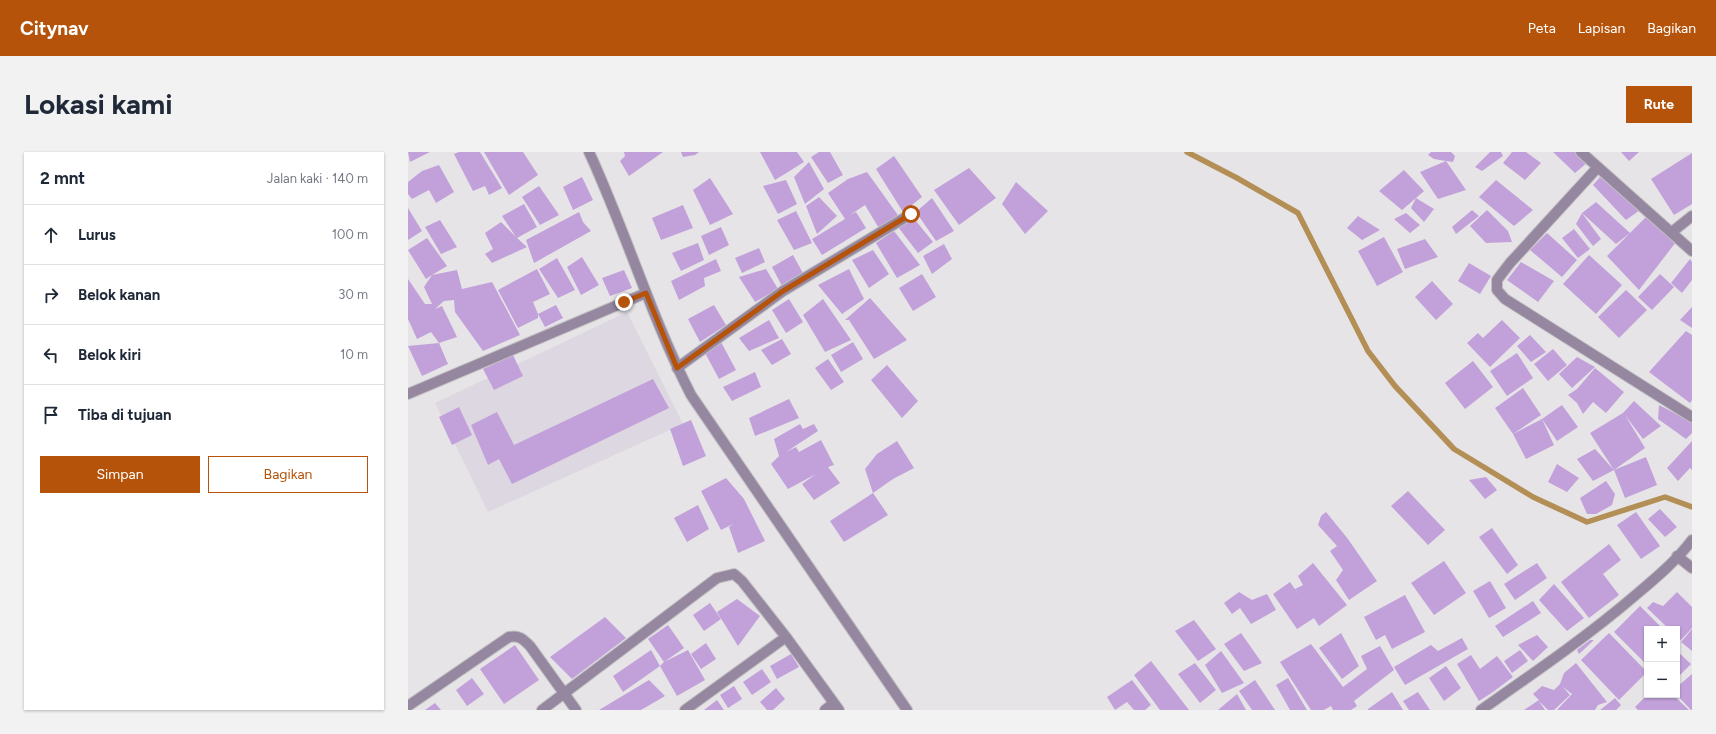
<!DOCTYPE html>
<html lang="id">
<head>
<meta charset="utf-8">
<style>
  body { margin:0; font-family:Figtree,sans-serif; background:#f2f2f3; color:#1f2937 }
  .controls { position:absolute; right:12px; bottom:12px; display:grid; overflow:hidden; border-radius:0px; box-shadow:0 1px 3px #0004 }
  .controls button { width:36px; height:36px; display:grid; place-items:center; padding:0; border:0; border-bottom:1px solid #e0e1e3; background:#fff; color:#1f2937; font:20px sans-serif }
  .stop { position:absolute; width:12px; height:12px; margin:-9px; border:3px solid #b45309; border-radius:50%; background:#fff }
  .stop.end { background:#b45309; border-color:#fff; box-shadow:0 1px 4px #0008 }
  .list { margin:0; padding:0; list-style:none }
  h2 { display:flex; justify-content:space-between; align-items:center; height:52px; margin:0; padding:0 16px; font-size:17px }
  h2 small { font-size:13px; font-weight:400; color:#747a83 }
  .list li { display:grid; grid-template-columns:26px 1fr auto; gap:12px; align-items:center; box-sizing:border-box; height:60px; padding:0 16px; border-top:1px solid #e0e1e3 }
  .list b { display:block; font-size:15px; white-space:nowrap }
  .list em { font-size:13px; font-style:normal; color:#747a83 }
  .actions { display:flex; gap:8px; padding:12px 16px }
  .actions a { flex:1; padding:9px 0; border:1px solid #b45309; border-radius:0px; text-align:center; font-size:14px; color:#b45309 }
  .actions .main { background:#b45309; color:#fff }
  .icon { flex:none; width:22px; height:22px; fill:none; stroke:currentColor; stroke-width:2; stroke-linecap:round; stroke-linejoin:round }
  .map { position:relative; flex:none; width:1284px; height:558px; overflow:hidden; border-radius:0px }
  header { display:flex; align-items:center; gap:24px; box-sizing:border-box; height:56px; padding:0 20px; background:#b45309; color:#fff }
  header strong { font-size:19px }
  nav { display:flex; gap:22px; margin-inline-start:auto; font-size:14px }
  .intro { display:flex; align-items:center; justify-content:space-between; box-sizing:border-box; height:96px; padding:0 24px }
  h1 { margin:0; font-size:28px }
  .button { padding:10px 18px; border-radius:0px; background:#b45309; color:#fff; font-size:14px; font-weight:700 }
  main { display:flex; gap:24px; padding:0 24px }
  aside { flex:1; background:#fff; border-radius:0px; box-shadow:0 1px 3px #0004 }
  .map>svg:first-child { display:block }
  .built { fill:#ddd7e1 }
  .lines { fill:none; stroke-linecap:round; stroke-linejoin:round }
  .stream { stroke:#b38e55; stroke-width:5.5 }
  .building { fill:#c2a1da }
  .minor-casing { stroke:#c1bfc2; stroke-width:12 }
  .tertiary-casing { stroke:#c1bfc2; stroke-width:12 }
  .minor { stroke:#95879f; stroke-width:10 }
  .tertiary { stroke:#95879f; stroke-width:10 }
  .route { stroke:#b45309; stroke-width:5 }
</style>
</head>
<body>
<header>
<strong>Citynav</strong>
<nav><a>Peta</a><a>Lapisan</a><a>Bagikan</a></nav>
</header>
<div class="intro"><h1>Lokasi kami</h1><a class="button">Rute</a></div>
<main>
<aside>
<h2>2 mnt<small>Jalan kaki · 140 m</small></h2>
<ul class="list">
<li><svg class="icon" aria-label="ahead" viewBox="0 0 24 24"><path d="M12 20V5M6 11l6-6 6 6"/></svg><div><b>Lurus</b></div><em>100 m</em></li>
<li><svg class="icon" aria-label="right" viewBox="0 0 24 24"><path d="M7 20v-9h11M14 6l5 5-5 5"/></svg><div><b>Belok kanan</b></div><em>30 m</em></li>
<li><svg class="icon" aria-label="left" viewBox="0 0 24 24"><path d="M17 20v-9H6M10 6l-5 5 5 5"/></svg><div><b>Belok kiri</b></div><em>10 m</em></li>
<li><svg class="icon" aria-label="arrive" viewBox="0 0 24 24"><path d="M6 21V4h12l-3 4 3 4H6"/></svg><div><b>Tiba di tujuan</b></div></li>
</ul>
<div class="actions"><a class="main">Simpan</a><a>Bagikan</a></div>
</aside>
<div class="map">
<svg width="1284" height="558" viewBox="0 0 1284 558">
  <rect width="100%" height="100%" fill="#e6e4e7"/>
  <!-- built -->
  <path class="built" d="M219,160L275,272L80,360L27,251Z"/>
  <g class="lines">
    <!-- stream -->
    <path class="stream" d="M779,0L829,26L890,61L960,199L987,234L1046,297L1125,345L1179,370L1257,345L1284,355"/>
  </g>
  <!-- building -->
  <path class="building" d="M0,0H22L2,10Z
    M51,0H72L94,36L81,43L77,34L65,39L46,2Z
    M76,0H115L130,23L101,43Z
    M216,0H255L221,24L212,9L217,4Z
    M273,0H291L287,3L275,5Z
    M352,0H389L396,10L367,28Z
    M411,0H422L435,23L420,31L403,5Z
    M1023,0H1043L1047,4L1045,10L1038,9L1058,38L1030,47L1012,20L1038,9L1026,7L1020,3Z
    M1082,0H1093L1095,4L1074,19L1067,15Z
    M1104,0H1118L1133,11L1117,28L1095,11Z
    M1145,0H1169L1180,10L1167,21Z
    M1213,0H1231L1221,9Z
    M1284,1V52L1266,63L1243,27Z
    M486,4L514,45L495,60L468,17Z
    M401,10L416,37L397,52L386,25Z
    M31,13L46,40L28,51L21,38L4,47L0,42V30L14,19Z
    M561,16L588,46L551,73L526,38Z
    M996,18L1016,39L1008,46L1026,57L1016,70L1003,56L1008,46L994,58L971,39Z
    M459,20L492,66L472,78L457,53L442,63L448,60L458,76L414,103L404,87L437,67L420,41L440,27Z
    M174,25L185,48L165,58L155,35Z
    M1192,25L1232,58L1218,68L1185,33Z
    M302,26L325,62L302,73L285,38Z
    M378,28L389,52L370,62L355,34Z
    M1088,28L1125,58L1106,74L1071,45Z
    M608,30L640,59L617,82L594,52Z
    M131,34L151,63L132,73L114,45Z
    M411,45L429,64L409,82L398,54Z
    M524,46L546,79L528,89L508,60Z
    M1188,50L1222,81L1208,92L1174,61L1193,87L1185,94L1168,72L1174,61Z
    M116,52L129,75L109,86L119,95L84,111L77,102L85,97L77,81L93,70L108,85L94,64Z
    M275,53L285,76L253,88L244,66Z
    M0,56L14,79L0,88Z
    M1064,58L1071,64L1048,82L1044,75Z
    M1079,58L1100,79L1104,90L1078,91L1062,74Z
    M388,59L404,91L386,98L369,68Z
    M171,60L175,70L183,79L126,111L118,88Z
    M998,61L1012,73L1002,81L986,67Z
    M504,64L525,90L510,101L490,75Z
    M950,64L972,78L954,88L939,76Z
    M1238,65L1268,90L1231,138L1199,104Z
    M32,68L49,95L33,102L17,75Z
    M313,75L321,93L301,103L293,84Z
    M1166,77L1182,97L1170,106L1154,86Z
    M486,79L512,113L489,126L468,91Z
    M1139,81L1169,108L1154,125L1122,98Z
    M976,85L995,120L969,134L950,99Z
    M19,86L39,114L24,123L49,118L54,137L84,130L112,183L75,199L47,160L46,148L36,149L27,157L34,154L49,185L31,191L23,180L9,187L0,167V127L17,152H24L16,135L24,123L18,127L0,98Z
    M1017,87L1030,105L997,117L989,97Z
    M290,91L296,108L273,119L264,101Z
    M536,92L544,107L524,122L515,104Z
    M351,96L357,110L334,121L327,106Z
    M465,98L481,122L461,136L444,108Z
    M385,103L396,123L374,134L364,115Z
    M1181,103L1214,133L1188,162L1155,132Z
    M174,105L191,133L173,143L159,115Z
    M149,106L167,138L150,146L131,117Z
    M308,107L313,119L296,126L297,134L271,148L263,129Z
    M1282,107L1284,110V128L1274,141L1263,131Z
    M1113,110L1146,129L1130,150L1099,128Z
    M1061,111L1083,124L1072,142L1050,129Z
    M129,117L142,142L125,150L130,162L148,153L155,166L137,175L130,162V166L110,176L90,138Z
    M358,117L370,137L347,150L331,125Z
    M441,117L456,147L434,162L410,133Z
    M216,118L224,136L202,144L194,126Z
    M514,122L528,145L505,159L491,136Z
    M1252,122L1266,135L1244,158L1230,145Z
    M1024,129L1045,152L1028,168L1007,145Z
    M1218,138L1239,158L1211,186L1190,165Z
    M462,146L499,188L466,207L441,168H437Z
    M381,147L395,170L378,181L364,158Z
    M415,147L443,188L417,200L395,163Z
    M306,153L318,173L292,190L280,167Z
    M1284,155V176L1272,168Z
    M361,168L371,186L341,199L331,186Z
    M1094,168L1112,186L1082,215L1059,191L1070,181L1075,186Z
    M1278,179L1284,183V248L1282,251L1241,220Z
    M1122,183L1138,200L1123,210L1109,194Z
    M374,187L383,202L364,213L353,198Z
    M313,190L328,218L311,227L296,199Z
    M445,190L455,207L433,220L423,203Z
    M31,191L40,212L14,224L0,194Z
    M1145,197L1159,213L1140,229L1126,212Z
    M1109,201L1125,226L1099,244L1082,219Z
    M105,203L115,224L86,238L75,217Z
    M1169,205L1187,215L1164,236L1151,222Z
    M420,207L436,230L423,238L407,216Z
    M1065,209L1085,235L1057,257L1037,231Z
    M479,213L510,249L494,266L463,228Z
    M1187,216L1216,240L1198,261L1185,250L1175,262L1169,251L1160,243L1169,237Z
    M347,220L353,235L324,249L315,235Z
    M245,227L261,256L104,332L91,307L80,313L63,273L89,260L106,293Z
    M1115,236L1133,263L1105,282L1087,256Z
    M381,247L391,266L347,284L341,266Z
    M1226,249L1253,274L1235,287L1217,263L1237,296L1206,318L1238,305L1249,333L1217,346L1206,318L1185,329L1169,307L1187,297L1206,318L1182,281L1215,261Z
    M1154,253L1170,275L1149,289L1134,267L1146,293L1118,307L1105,282L1134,267Z
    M1251,253L1284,270V281L1278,287L1250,267Z
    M51,255L64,283L44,293L31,265Z
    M283,268L298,304L275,314L262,277Z
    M392,272L395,277L406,272L410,279L378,300L388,295L391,300L413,288L426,313L420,315L432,331L406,348L394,332L408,322L380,337L363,312L371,304L366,287Z
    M489,289L506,316L485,327L465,341L457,317L469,302Z
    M1284,289V318L1282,316L1270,329L1259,316Z
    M1149,312L1171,326L1159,340L1140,330Z
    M1078,325L1089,338L1077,347L1061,328Z
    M318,326L336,347L357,389L330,401L321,375L325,372L313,378L293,339Z
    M1198,329L1207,342L1204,353L1188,362H1179L1172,346Z
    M1000,339L1037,378L1020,393L983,354Z
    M465,341L480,363L436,390L422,369Z
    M290,353L301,377L279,390L266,366Z
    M1252,357L1269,375L1257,385L1240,367Z
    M918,360L940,387L969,429L941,448L928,428L935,418L922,399L929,394L910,373L913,364Z
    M1228,360L1252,394L1233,407L1209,373Z
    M1084,376L1110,413L1099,422L1071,385Z
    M1201,392L1213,408L1195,422L1211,443L1181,466L1153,430Z
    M1036,409L1058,441L1026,463L1003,431Z
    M905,411L939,453L911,474L906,466L889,477L865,442L882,430L898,453L887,437L895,433L890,424Z
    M1129,411L1139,426L1107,448L1096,432Z
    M1082,429L1098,456L1081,466L1065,439Z
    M1146,432L1176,466L1159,479L1131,448Z
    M831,440L844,448L859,442L868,458L843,472L832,456L824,462L816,451Z
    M1269,440L1284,455V476L1273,488L1269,485V477H1261L1239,456L1245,450L1255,454Z
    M997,443L1017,480L984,497L977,483L968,488L956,465Z
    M329,447L352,464L330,494L309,460Z
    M1125,449L1133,461L1095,485L1087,474Z
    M302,451L313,467L296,479L285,463Z
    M1232,454L1255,477H1239V513L1206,480Z
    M197,465L218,486L164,527L142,505Z
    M786,468L808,497L790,509L767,479Z
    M260,473L276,496L256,510L240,487Z
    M1284,477V499L1273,490Z
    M833,481L854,511L836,519L816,492Z
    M933,481L951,514L934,527L911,496Z
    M1201,481L1239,520L1211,548L1173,508Z
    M1129,483L1140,495L1125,509L1110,493Z
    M1054,486L1060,497L997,533L986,515L1023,493L1030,499Z
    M1182,488H1186L1171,502L1169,498Z
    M298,491L308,507L293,517L283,502Z
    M903,492L935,535L959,517L953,504L972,494L986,518L946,549L949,554L943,558H925L923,554L916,558H903L872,510Z
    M107,493L131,528L96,552L72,517Z
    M243,498L252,514L256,510L280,498L297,528L269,544L252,514L215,540L205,524Z
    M1112,498L1120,509L1104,521L1096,509Z
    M813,499L836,531L814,541L797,513Z
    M1269,499L1283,512L1269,526Z
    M383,502L391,515L369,527L362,514Z
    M1063,503L1072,517L1089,504L1105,525L1085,540L1071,549L1049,512Z
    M743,509L781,558H752L726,523Z
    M787,511L808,538L792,551L770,522Z
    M1168,511L1199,550L1190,553L1187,558H1149L1164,542L1155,535L1162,543L1146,558H1140L1131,549L1137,558H1116L1131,548L1125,542L1134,534L1146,538L1152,532L1156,521Z
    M1038,514L1053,536L1036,549L1021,526Z
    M354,517L363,530L344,543L335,530Z
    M1284,522V558H1283L1269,543V535Z
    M64,526L76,542L59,554L48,538Z
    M880,526L899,558H882L868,533Z
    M241,528L257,544L233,558H191Z
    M724,528L743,553L737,558H726L719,550L707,558L699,545Z
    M847,528L867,558H844L831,539Z
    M326,534L334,547L320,556L312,543Z
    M368,536L377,547L365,558H359L352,550Z
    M984,540L995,558H960V557Z
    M1010,540L1022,558H1001L995,549Z
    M829,542L838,558H810Z
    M1239,543H1265L1281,558H1230L1227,555Z
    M1207,546L1213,553L1208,558H1192Z
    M309,548L316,558H296Z
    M27,551L33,558H17Z"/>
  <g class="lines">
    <!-- minor casing -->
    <g class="minor-casing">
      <path id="minor" d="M1173,0L1284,99
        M1190,15L1102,111L1089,128V138L1097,147L1284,265
        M1264,80L1284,64
        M269,216L375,139L503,62
        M0,242L238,141
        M1269,404L1284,416
        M0,554L101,485C111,483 115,487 122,494L168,558
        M134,558L309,426L326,422L334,429L378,485L431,558
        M277,558L378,485
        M417,558L426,551"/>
    </g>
    <!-- tertiary casing -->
    <g class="tertiary-casing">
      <path id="tertiary" d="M181,0C218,80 243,165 283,243L499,558
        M1073,558C1126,521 1180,484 1230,441C1249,425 1269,408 1284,388"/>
    </g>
    <!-- minor -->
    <use href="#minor" class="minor"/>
    <!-- tertiary -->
    <use href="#tertiary" class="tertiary"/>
  </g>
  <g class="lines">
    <!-- route -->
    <path class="route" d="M216,150L238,141L269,216L375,139L503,62"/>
  </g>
</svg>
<div class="controls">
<button>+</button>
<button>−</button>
</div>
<div class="stop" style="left:503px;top:62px"></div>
<div class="stop end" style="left:216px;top:150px"></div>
</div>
</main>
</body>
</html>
